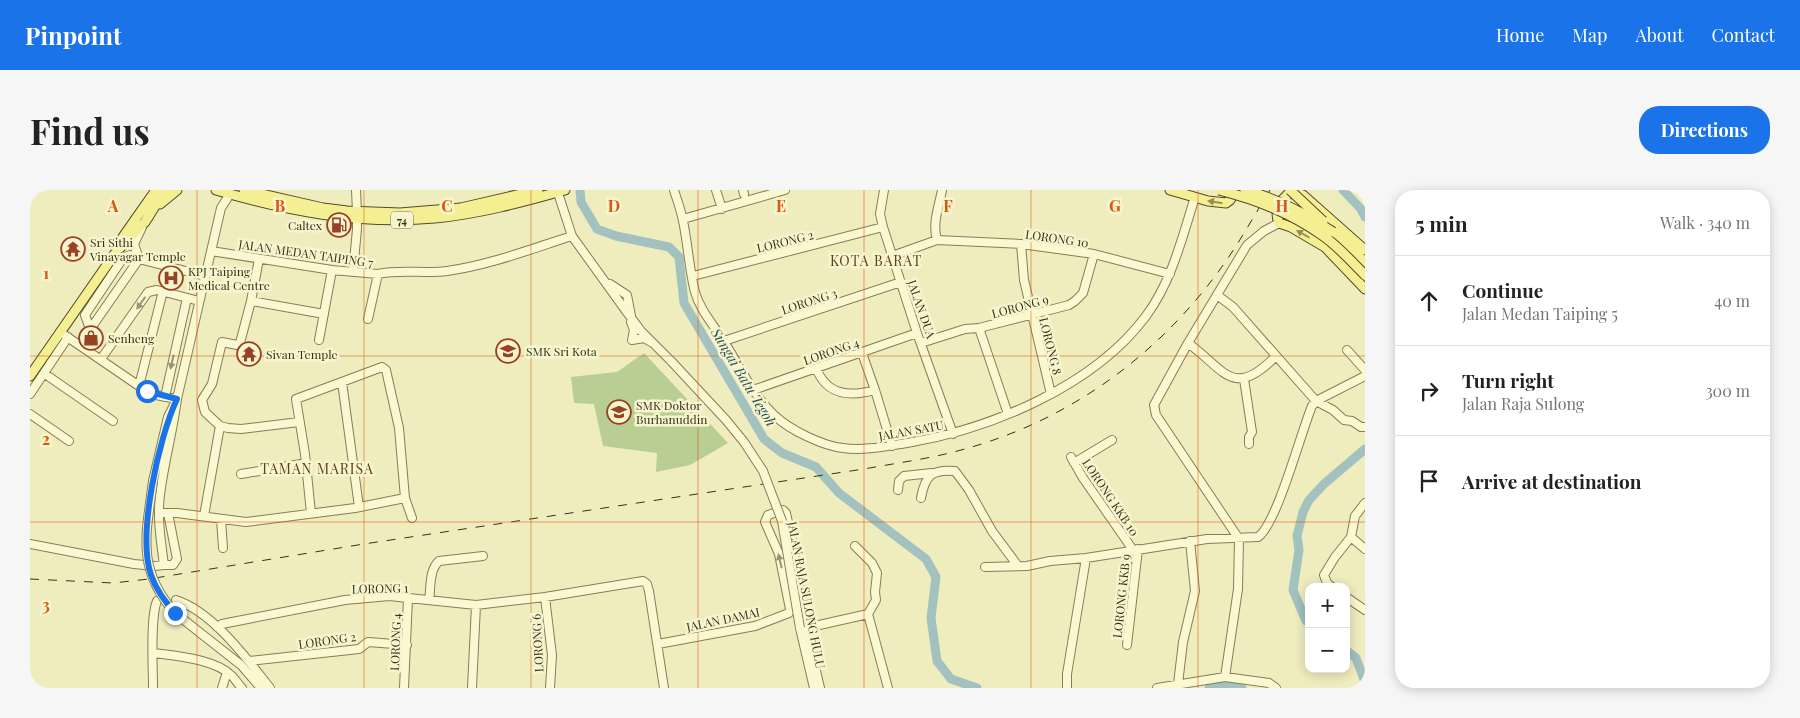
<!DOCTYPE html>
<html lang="en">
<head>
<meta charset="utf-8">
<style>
  body { margin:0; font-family:"Playfair Display",serif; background:#f6f6f6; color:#222 }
  .controls { position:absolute; right:15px; bottom:15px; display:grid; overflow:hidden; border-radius:10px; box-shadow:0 2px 12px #0003 }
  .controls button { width:45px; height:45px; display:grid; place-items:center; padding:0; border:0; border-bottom:1px solid #e0e0e0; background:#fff; color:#222; font:25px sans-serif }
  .stop { position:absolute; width:15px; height:15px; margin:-11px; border:4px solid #1a73e8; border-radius:50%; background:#fff }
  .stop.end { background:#1a73e8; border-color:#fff; box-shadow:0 1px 5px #0008 }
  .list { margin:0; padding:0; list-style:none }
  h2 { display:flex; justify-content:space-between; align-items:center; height:65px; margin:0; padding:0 20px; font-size:21px }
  h2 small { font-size:16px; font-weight:400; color:#767676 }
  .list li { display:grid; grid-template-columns:32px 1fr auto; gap:15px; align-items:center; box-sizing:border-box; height:90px; padding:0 20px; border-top:1px solid #e0e0e0 }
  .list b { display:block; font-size:19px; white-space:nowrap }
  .list p { margin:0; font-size:16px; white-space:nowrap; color:#767676 }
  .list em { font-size:16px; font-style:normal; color:#767676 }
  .icon { flex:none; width:28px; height:28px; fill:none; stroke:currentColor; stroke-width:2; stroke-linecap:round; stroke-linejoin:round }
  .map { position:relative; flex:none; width:1335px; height:498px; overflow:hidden; border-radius:20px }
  header { display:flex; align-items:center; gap:30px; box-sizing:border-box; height:70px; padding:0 25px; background:#1a73e8; color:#fff }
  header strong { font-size:24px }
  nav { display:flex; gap:28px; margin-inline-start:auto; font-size:18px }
  .intro { display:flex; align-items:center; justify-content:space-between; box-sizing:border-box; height:120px; padding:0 30px }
  h1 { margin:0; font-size:35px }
  .button { padding:12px 22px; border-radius:20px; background:#1a73e8; color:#fff; font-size:18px; font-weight:700 }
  main { display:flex; gap:30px; padding:0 30px }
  aside { flex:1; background:#fff; border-radius:20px; box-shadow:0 2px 12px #0003 }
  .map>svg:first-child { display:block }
  .grass { fill:#b8ce92 }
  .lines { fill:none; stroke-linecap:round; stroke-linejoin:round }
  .river { stroke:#a2c1bf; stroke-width:9 }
  .minor-casing { stroke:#887d56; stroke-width:10 }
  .major-casing { stroke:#55492b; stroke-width:11 }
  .minor { stroke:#faf8d1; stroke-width:8 }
  .major { stroke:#f5ef93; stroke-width:9 }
  .rail { stroke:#37301b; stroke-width:1; stroke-dasharray:9 9; stroke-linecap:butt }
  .minor-bridge-casing { stroke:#887d56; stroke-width:10; stroke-linecap:butt }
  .major-bridge-casing { stroke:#55492b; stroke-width:11; stroke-linecap:butt }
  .minor-bridge { stroke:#faf8d1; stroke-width:8 }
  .major-bridge { stroke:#f5ef93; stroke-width:9 }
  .oneway { fill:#969057 }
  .oneway2 { fill:#989476 }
  .route { stroke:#1a73e8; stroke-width:6 }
  .grid { fill:none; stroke:#df570d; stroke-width:1; stroke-opacity:0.55 }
  .labels { text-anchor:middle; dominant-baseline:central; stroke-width:5; stroke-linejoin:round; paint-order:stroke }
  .shield { fill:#f7f5ce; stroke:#716b51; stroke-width:1 }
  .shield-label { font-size:11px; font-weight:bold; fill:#37301b }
  .poi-label { font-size:12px; fill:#37301b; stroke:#f7f5ce; text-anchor:start }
  .street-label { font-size:12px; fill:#37301b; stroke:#f7f5ce }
  .neighbourhood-label { font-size:14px; letter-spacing:1px; fill:#653c19; stroke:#f7f5ce }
  .water-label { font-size:14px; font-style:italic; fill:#2a4f57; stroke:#f7f5ce }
  .grid-label { font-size:16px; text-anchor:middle; font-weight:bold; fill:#df570d; stroke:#f7f5ce; stroke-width:5; stroke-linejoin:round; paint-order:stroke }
</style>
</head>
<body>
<header>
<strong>Pinpoint</strong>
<nav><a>Home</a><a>Map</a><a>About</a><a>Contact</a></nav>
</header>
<div class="intro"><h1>Find us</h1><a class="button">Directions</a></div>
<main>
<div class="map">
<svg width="1335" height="498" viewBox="0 0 1335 498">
  <rect width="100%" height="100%" fill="#efedbe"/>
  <!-- grass -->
  <path class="grass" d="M614,163L698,253L660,275L626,282L627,263L573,256L564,214L544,213L541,187L587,182Z"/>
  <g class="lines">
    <!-- river -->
    <path class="river" d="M550,0L551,12L567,39L586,46L639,57L649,67L654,113L734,249L752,263L786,277L809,303L896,369L906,387L901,428L907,471L921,489L947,498
      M1313,0L1331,19L1335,27
      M1279,432L1276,431L1263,400L1269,360L1267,346L1273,322L1279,310L1294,294L1335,259
      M1316,460L1326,468L1335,492
      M1179,498L1197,495L1212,498"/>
    <!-- minor casing -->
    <g class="minor-casing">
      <path id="minor" d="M326,0L327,22
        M527,0L542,46L596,121L611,141L642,172
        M644,0C647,10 651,20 653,31C658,54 659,79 665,102C670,120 683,134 693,150C710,176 722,205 745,226C760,240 793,256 813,258C834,261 857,256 877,253C961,239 1064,196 1116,126C1142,91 1152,48 1165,7
        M686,0L692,19
        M713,0L714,4
        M854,0L850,24L853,37L887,143L923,244
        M653,29L755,0
        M112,37L104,54L109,69L175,86
        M907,50C902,34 909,16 912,0
        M991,54L994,90L1021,204
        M181,61L302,80L348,84C370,79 394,84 417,81C460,75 501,59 542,46
        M862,66L907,50L991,54L1064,64L1140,84
        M229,69L221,111L210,153L207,155L192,152L182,194L172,210L175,222L190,236L198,238L211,239L269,232
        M323,82L327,39V29
        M663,86L853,37
        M580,94L597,105L601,126
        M1187,105L1203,117L1286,211L1303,220L1314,230L1322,231L1331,237H1335
        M221,111L294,124
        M338,129L348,84
        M601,132L604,140L602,150L614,148L621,152
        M949,138L978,224
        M30,142L109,196L126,205L147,209
        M289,150L302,80
        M694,151L871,92
        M891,153L935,139L949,138L1039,115L1045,111L1053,103L1064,64
        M1158,153C1195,180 1203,210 1246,166
        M50,154L109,69L100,65L93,68L55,125L60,139
        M1317,160L1335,180
        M832,163L845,200L862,256
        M71,169L118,102L127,100L169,111
        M786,178C797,206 820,207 845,200
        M15,184L83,231
        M1214,189L1222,242L1219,247V254
        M312,192L329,317
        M109,196L133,101
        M723,200L887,143
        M0,204L38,147
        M135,207L157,108
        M0,224L39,251
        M1041,267L1053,288L1103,360
        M1044,273L1082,250
        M211,284L277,273
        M123,291L138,227L147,209L191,18L200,4
        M868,300L869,291L874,286L902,283
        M891,308C895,286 901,279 925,281L939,300L962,341L988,376
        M129,323H147L216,332L325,318L375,308
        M281,323L275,264L266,209L352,177L356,180L369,238L375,308L382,328
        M174,326L190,236
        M191,329L193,358
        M1321,347L1335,359
        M0,354L104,374L125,376L134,375C131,352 127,328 130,305C134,272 143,241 147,209
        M825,356L842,373L847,383L845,402L846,410L838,424
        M134,375H143L147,369L138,323
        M955,377L997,376L1020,371L1056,368L1177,349L1228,347C1247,334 1271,242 1282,216L1286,211L1335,186
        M1302,397L1297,393L1294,385L1305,367L1321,347L1325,326L1335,313
        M515,407L522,465L520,498
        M1316,407L1335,420
        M146,410C183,422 217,469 240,498
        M399,410C401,397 399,380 409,371L453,366
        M145,423L211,475L231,498
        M187,437L192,434L315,410L359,406L446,415L515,407L613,391L617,394L619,401L634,498
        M770,438L784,498
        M776,438L838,424L858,498
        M628,454L725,436L759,423L760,419L749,364L735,332L738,325L753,320L756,323L762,351L776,438L790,498
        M1097,455L1108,359
        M124,463C146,466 185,469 202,486C205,489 208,494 212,498
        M219,471L329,459L338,452L377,455
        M1195,487L1208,399L1209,349L1126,225L1124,215L1158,153L1217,55L1234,41L1249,33
        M1148,494L1153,452L1165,401L1160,351
        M123,498C123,478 120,427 127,411
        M192,498L197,482
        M374,498L378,408
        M442,498L446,415
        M1037,498V484L1056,368
        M1127,498L1195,487L1239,493L1246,498"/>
    </g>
    <!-- major casing -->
    <g class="major-casing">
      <path id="major" d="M186,0C257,21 330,35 405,28C448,24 493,12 535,0
        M214,0L293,18L317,21L370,23L431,18L508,0
        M1140,0L1178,11L1196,13L1200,10L1206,0
        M130,14L147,0
        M1303,42L1335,72
        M90,58L115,32L135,0
        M1335,60L1273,5L1266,3L1258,4C1249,12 1244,21 1249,33L1261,37L1295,57L1335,99
        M0,186L86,62L93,47L126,0"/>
    </g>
    <!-- minor -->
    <use href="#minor" class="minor"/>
    <!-- major -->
    <use href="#major" class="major"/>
    <!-- rail -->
    <path class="rail" d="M0,389L83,393L119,389L334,354L834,279C866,273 899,269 931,260C1040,231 1132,163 1196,71C1212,48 1225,24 1240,0"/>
    <!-- minor-bridge casing -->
    <g class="minor-bridge-casing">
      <path id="minor-bridge" d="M642,172L696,230L714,252L733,281L752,331L770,438
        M123,291C116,345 106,379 145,423"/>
    </g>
    <!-- major-bridge casing -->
    <g class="major-bridge-casing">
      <path id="major-bridge" d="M1189,0C1227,10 1259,22 1292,45C1308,56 1321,71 1335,85
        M1215,0C1248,9 1275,24 1303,42
        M1260,0L1293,31"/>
    </g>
    <!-- minor-bridge -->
    <use href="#minor-bridge" class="minor-bridge"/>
    <!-- major-bridge -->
    <use href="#major-bridge" class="major-bridge"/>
  </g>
  <!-- one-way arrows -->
  <defs><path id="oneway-solid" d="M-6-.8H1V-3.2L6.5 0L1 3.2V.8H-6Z" transform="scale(1.25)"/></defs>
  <g class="oneway">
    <use href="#oneway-solid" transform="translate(1185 12) rotate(-171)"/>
    <use href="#oneway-solid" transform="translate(1273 44) rotate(-150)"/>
  </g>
  <g class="oneway2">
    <use href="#oneway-solid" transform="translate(111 113) rotate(125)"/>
    <use href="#oneway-solid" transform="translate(142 172) rotate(103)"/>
    <use href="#oneway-solid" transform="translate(750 371) rotate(-103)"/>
  </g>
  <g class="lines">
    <!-- route -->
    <path class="route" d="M117,201L147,209C129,247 107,344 121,385C126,400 135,411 145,423"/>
  </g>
  <!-- grid -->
  <path class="grid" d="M167,0V498M334,0V498M501,0V498M668,0V498M834,0V498M1001,0V498M1168,0V498M0,166H1335M0,332H1335"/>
  <!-- icons -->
  <defs>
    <g id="fuel-ring" transform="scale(1.25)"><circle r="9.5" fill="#f7f5ce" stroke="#9a4124" stroke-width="1.5"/><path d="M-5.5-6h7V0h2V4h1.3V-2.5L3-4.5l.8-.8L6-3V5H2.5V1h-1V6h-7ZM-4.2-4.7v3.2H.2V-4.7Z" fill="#9a4124"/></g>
    <g id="temple-ring" transform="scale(1.25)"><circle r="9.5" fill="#f7f5ce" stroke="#9a4124" stroke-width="1.5"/><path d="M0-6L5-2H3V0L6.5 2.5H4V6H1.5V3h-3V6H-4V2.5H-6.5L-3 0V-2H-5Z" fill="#9a4124"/></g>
    <g id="hospital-ring" transform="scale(1.25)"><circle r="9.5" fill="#f7f5ce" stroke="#9a4124" stroke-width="1.5"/><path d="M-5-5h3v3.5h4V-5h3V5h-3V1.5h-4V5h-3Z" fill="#9a4124"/></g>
    <g id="shop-ring" transform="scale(1.25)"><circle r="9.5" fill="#f7f5ce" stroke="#9a4124" stroke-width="1.5"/><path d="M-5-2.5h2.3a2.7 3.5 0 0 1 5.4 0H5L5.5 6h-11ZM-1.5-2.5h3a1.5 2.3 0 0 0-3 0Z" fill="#9a4124"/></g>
    <g id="school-ring" transform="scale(1.25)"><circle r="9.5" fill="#f7f5ce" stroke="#9a4124" stroke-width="1.5"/><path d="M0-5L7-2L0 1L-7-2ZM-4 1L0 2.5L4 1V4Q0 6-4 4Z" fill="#9a4124"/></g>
  </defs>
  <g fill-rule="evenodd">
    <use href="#fuel-ring" x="309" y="35"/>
    <use href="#temple-ring" x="43" y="59"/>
    <use href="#hospital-ring" x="141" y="88"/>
    <use href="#shop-ring" x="61" y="148"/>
    <use href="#school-ring" x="478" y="161"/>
    <use href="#temple-ring" x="219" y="164"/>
    <use href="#school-ring" x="589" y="222"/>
  </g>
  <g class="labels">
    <!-- shield labels -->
    <rect class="shield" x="361" y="21.5" width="22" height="17" rx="4"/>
    <g class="shield-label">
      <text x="372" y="30">74</text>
    </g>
    <!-- poi labels -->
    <g class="poi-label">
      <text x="292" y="35" text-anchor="end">Caltex</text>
      <text x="60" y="52">Sri Sithi<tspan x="60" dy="14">Vinayagar Temple</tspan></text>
      <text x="158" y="81">KPJ Taiping<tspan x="158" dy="14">Medical Centre</tspan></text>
      <text x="78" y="148">Senheng</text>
      <text x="496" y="161">SMK Sri Kota</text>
      <text x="236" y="164">Sivan Temple</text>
      <text x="606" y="215">SMK Doktor<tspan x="606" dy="14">Burhanuddin</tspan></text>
    </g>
    <!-- street labels -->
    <g class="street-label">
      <text transform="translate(1027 48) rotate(8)">LORONG 10</text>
      <text transform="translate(755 51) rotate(-14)">LORONG 2</text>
      <text transform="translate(276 63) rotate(8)">JALAN MEDAN TAIPING 7</text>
      <text transform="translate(779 111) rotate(-18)">LORONG 3</text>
      <text transform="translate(990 116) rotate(-15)">LORONG 9</text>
      <text transform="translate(892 119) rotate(71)">JALAN DUA</text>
      <text transform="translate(1021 156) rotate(76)">LORONG 8</text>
      <text transform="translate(801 161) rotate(-19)">LORONG 4</text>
      <text transform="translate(881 240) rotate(-10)">JALAN SATU</text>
      <text transform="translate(1081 307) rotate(56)">LORONG KKB 10</text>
      <text transform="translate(350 398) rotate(-1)">LORONG 1</text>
      <text transform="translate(777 405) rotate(79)">JALAN RAJA SULONG HULU</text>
      <text transform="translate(1091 406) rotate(-84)">LORONG KKB 9</text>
      <text transform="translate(693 429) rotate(-12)">JALAN DAMAI</text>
      <text transform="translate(297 450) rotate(-8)">LORONG 2</text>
      <text transform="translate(365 452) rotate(-88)">LORONG 4</text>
      <text transform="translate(507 453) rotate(-93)">LORONG 6</text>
    </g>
    <!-- neighbourhood labels -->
    <g class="neighbourhood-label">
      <text x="846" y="70">KOTA BARAT</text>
      <text x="287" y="278">TAMAN MARISA</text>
    </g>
    <!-- water labels -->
    <g class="water-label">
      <text transform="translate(714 187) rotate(59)">Sungai Batu Tegoh</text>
    </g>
  </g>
  <g class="grid-label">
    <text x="83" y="22">A</text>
    <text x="250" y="22">B</text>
    <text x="417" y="22">C</text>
    <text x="584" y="22">D</text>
    <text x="751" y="22">E</text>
    <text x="918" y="22">F</text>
    <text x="1085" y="22">G</text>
    <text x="1252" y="22">H</text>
    <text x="16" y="89">1</text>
    <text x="16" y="255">2</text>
    <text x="16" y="421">3</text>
  </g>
</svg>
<div class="controls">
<button>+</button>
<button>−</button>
</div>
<div class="stop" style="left:117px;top:201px"></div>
<div class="stop end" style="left:145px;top:423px"></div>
</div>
<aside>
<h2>5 min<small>Walk · 340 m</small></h2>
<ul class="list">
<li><svg class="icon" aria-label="ahead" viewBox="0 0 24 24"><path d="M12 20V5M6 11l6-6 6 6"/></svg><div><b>Continue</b><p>Jalan Medan Taiping 5</p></div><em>40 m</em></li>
<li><svg class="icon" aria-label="right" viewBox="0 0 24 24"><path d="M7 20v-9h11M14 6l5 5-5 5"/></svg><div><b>Turn right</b><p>Jalan Raja Sulong</p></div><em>300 m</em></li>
<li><svg class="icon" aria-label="arrive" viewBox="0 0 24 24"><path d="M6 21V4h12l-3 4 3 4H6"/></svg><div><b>Arrive at destination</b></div></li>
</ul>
</aside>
</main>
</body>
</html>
